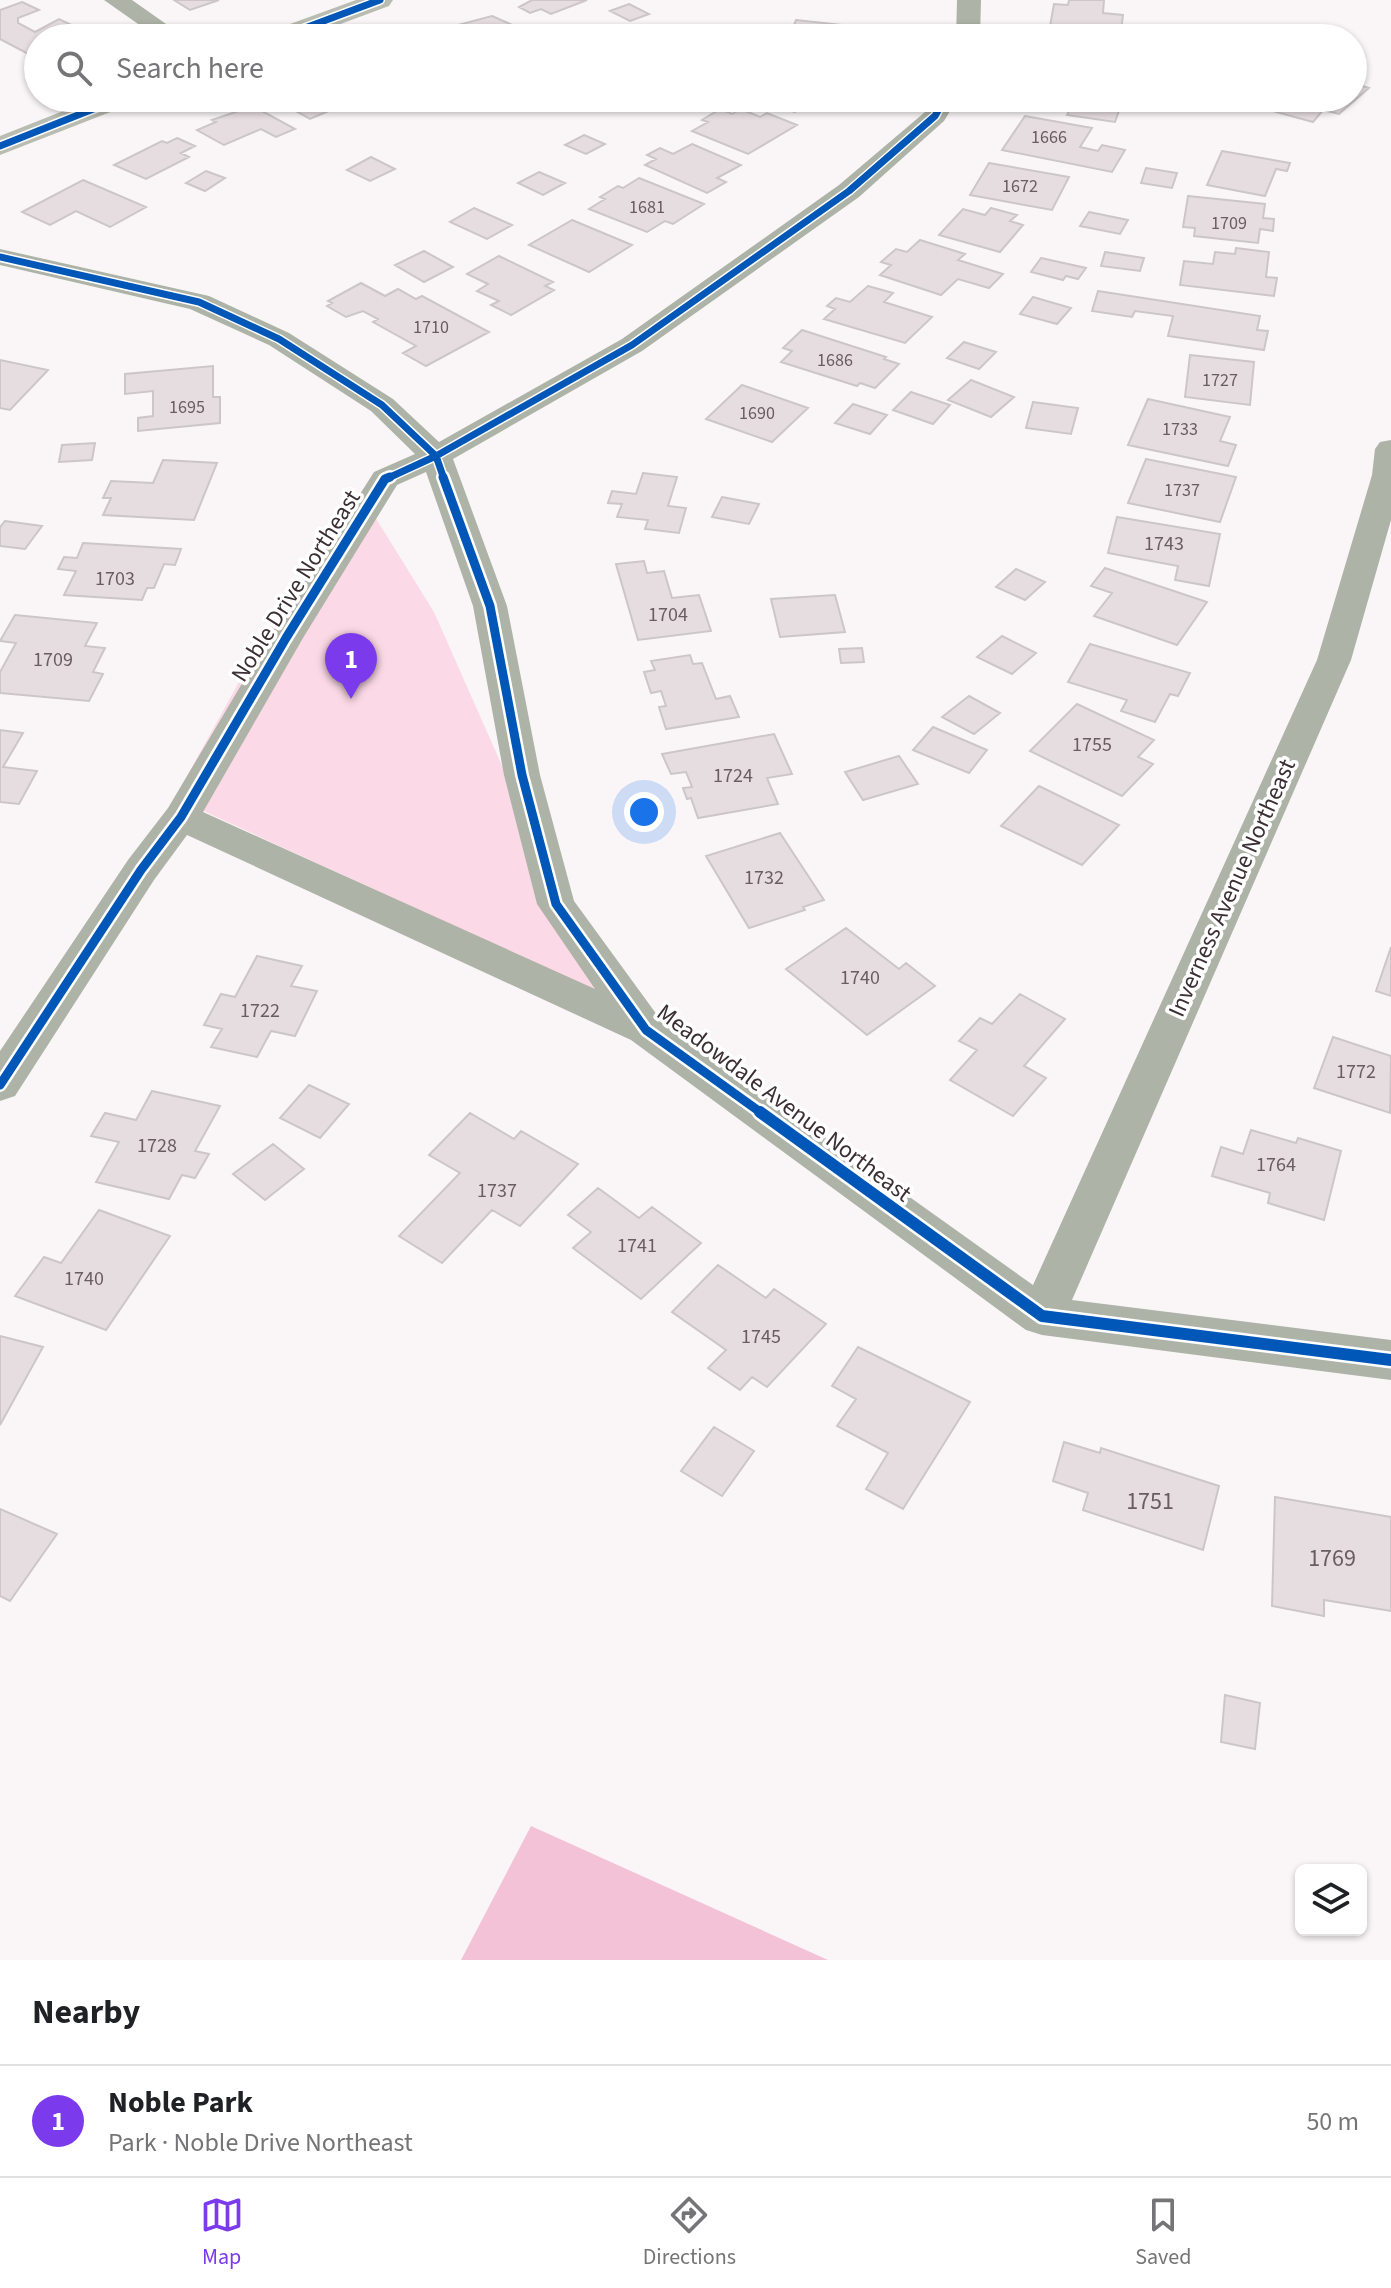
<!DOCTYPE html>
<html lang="en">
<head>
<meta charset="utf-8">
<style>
  body { margin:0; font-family:"Source Sans 3",sans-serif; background:#f6f6f6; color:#202124 }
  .controls { position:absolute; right:24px; bottom:24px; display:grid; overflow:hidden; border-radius:12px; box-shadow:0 2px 6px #0004 }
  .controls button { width:72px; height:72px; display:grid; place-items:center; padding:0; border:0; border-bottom:2px solid #e0e0e0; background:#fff; color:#202124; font:40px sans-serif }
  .you { position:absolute; left:644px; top:812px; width:28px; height:28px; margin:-20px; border:6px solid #fff; border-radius:50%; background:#1a73e8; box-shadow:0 0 0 12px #1a73e833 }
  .badge { display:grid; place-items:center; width:52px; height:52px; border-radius:50%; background:#7c3aed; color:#fff; font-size:26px; font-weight:700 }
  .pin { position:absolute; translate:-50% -66px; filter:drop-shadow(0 2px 4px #0008) }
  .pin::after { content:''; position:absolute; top:42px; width:28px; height:24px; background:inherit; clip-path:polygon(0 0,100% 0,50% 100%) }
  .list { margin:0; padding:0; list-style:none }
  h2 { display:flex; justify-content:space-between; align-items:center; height:104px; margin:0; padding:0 32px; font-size:34px }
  h2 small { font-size:26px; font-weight:400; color:#757577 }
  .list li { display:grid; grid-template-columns:52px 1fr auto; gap:24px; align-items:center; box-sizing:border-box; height:112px; padding:0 32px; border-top:2px solid #e0e0e0 }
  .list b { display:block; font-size:30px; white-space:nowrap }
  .list p { margin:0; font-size:26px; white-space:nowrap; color:#757577 }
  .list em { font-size:26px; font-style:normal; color:#757577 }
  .icon { flex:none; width:44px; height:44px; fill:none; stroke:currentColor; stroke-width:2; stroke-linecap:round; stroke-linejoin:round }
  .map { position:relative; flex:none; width:1391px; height:1960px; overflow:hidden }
  .search { position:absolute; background:#fff; box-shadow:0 2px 6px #0004; left:24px; right:24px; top:24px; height:88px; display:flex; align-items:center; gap:20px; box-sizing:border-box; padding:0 28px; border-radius:44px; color:#757577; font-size:30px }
  .sheet { height:216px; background:#fff }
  nav { display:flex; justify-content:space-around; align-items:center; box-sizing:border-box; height:112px; border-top:2px solid #e0e0e0; background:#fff; font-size:22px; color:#757577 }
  nav a { display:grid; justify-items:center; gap:4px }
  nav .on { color:#7c3aed }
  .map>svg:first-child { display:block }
  .green { fill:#fcd9e6 }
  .forest { fill:#f3c2d6 }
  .building { fill:#e6dde0; stroke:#cdc6c9; stroke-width:2 }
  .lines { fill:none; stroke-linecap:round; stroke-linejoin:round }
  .street { fill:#aeb3a7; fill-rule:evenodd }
  .secondary { fill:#b9bcb1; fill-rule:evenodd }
  .cycleway-far2-casing { stroke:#fff; stroke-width:10 }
  .cycleway-far1-casing { stroke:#fff; stroke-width:14 }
  .cycleway-casing { stroke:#fff; stroke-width:17 }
  .cycleway-far2 { stroke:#0057b8; stroke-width:7 }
  .cycleway-far1 { stroke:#0057b8; stroke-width:9 }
  .cycleway { stroke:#0057b8; stroke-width:12 }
  .labels { text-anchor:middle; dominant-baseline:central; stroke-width:7; stroke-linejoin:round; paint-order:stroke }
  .far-number-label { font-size:18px; fill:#685d61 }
  .number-label { font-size:20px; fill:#685d61 }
  .street-label { font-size:24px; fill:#3b2f33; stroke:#fff }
  .near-number-label { font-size:24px; fill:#685d61 }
</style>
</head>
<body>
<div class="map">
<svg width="1391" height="1960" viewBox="0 0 1391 1960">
  <rect width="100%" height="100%" fill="#faf6f8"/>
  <!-- green -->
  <path class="green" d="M372,512L434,612L603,994L175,798L273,620Z"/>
  <!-- forest -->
  <path class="forest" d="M531,1826L828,1960H461Z"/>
  <!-- building -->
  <path class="building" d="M174,0H219L190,10Z
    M587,0L551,14L541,9L530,13L519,7L532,0Z
    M1069,0H1104L1103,13L1123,15L1121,31L1050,26L1054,4L1068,5Z
    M22,2L39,10L18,18V23L35,32L59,19L99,38H38V59L0,39V10Z
    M629,4L649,14L630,21L610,11Z
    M492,16L535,35L527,38H432L426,35L442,29L449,33L464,28L458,25Z
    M796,20L843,25L838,38H794L797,33L791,32Z
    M1056,31L1104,33V38H1057Z
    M1353,83L1369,88L1339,114L1323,110L1313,122L1262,108L1272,98H1353Z
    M289,98H359L310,119L280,102Z
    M761,98H810L795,112L757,102Z
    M1057,98H1092L1122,102L1115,122L1067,115L1069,111L1053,109Z
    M253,106L295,129L276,137L261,129L224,145L197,130L216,122L212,120Z
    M720,109L732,114L741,109L760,117L767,113L797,125L748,154L692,131L708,122L702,120Z
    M1025,116L1092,128L1080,147L1098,151L1102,145L1125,150L1112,172L1002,150Z
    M584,135L605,144L586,154L565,145Z
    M177,138L195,146L181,153L189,157L146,179L114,165L162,141L167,143Z
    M692,144L741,165L717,178L726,182L707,193L645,165L656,159L647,155L660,148L673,154Z
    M1222,151L1290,163L1287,171L1276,169L1265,196L1207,185Z
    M371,157L395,169L370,181L347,170Z
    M989,163L1069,177L1052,210L970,195Z
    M1146,168L1177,173L1172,188L1141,183Z
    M206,171L225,178L205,191L186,183Z
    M539,172L565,183L543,195L518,183Z
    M639,178L704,204L673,224L665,221L647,232L589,209L605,199L600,197L618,186L623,188Z
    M83,180L146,207L110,227L76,211L50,225L22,212Z
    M1188,196L1265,204L1263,218L1274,219L1273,231L1260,229L1258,243L1194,236L1195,228L1183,227Z
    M474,208L512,225L487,239L450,222Z
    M991,208L1017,215L1010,221L1023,225L1000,252L939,235L963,209L985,215Z
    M1089,212L1128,220L1120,234L1080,226Z
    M572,220L632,245L589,272L529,245Z
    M920,240L965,254L958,260L1003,274L989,288L958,279L941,295L880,275L891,265L881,262L896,249L907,252Z
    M1236,248L1269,252L1266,277L1277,278L1274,296L1180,285L1184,261L1213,264L1215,252L1235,254Z
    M424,251L453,267L424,282L395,265Z
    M1105,252L1144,258L1140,271L1101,266Z
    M499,256L553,282L545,286L554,290L511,315L491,305L499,301L477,291L488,284L467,274Z
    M1041,258L1086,268L1078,279L1066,276L1063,280L1031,272Z
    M361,283L385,296L398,289L416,299L422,296L489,332L426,366L403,353L416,346L373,322L378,319L363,311L346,317L327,306L332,303L328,301Z
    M868,286L893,293L884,302L932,317L905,343L824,319L835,309L827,306L836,298L850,302Z
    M1098,291L1260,316L1257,330L1268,331L1264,350L1168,336L1173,316L1135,311L1132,317L1092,311Z
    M1033,297L1071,308L1057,324L1020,314Z
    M802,330L886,357L884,359L899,364L875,388L860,383L857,386L781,362L792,351L783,348Z
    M964,342L996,352L979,369L947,358Z
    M1190,355L1254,362L1250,405L1185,397Z
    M0,360L48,370L10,410L0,408Z
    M213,366V397H220V423L138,431V418L153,416V391L125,394V374Z
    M971,380L1014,397L991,417L948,400Z
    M742,385L808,408L772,442L706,419Z
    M911,392L950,405L933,424L893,410Z
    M1148,399L1230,417L1220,441L1236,445L1228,466L1128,445Z
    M1033,402L1078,408L1071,434L1026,428Z
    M853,404L887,415L870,434L835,423Z
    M95,443L92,460L59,462L62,445Z
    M1146,459L1236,477L1220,522L1128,503Z
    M163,460L217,463L194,520L103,515L111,498H103L111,481L153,483Z
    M643,473L677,477L668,506L686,508L679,533L645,529L648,520L617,517L622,504L608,503L612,491L636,494Z
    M722,497L759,504L749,524L712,517Z
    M1117,517L1220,534L1209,586L1175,580L1178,566L1108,553Z
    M5,521L42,526L25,549L0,546V527Z
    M83,543L181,549L175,565L164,564L154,588H147L142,600L64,595L76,571L58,569L64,557L77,558Z
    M644,561L647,573L664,571L672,598L699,595L711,631L638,640L616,564Z
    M1105,568L1207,602L1177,645L1094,616L1112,593L1091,586Z
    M1016,569L1045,582L1025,600L996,587Z
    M835,595L845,632L780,637L771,599Z
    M15,615L97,623L85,646L105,648L93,672L103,674L89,701L0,693V672L16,643L0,641Z
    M1002,636L1036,653L1012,674L977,657Z
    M1090,644L1190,673L1178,696L1170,694L1155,722L1121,711L1127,700L1068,682Z
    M862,648L864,662L841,663L839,649Z
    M690,655L693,664L702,663L716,699L730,696L739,717L666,729L659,707L666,706L661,691L651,693L644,672L655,670L651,661Z
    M969,696L1000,713L974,734L942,717Z
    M1077,704L1154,740L1138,757L1153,764L1122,796L1030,751Z
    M933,727L987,750L969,773L913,750Z
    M0,730L23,733L3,767L37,771L19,804L0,802Z
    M774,734L792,774L767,778L778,804L698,818L691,798L687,799L683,788L692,787L686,772L671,774L662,754Z
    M899,756L918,784L863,800L845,772Z
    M1039,786L1119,825L1082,865L1001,826Z
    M780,833L824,900L803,907L805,910L749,928L706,856Z
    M846,928L899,969L906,963L935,986L867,1035L786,969Z
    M1391,947V996L1376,991Z
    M257,956L302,966L291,986L317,991L295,1036L271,1031L257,1057L211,1047L222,1029L204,1025L221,994L235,997Z
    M1020,994L1065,1019L1024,1066L1046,1078L1013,1116L950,1080L977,1050L959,1041L980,1018L992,1024Z
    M1333,1037L1391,1056L1390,1113L1314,1088Z
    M309,1085L349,1104L320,1138L280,1118Z
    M152,1091L220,1106L195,1151L209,1154L195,1178L182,1175L169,1199L96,1182L119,1142L91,1136L105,1113L136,1120Z
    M470,1113L514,1139L521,1131L578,1164L520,1226L492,1210L442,1263L399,1236L460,1173L429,1155Z
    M1251,1130L1296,1143L1298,1138L1341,1151L1324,1220L1268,1203L1270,1193L1212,1176L1221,1147L1243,1154Z
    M273,1144L304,1169L265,1200L233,1174Z
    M598,1188L639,1218L652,1207L701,1243L641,1299L573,1248L591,1232L568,1215Z
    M99,1210L170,1236L106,1330L15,1296L44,1257L61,1263Z
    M718,1265L766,1298L774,1289L826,1324L767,1387L752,1377L740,1390L708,1368L726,1350L672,1312Z
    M0,1336L43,1347L0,1425Z
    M858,1347L970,1402L903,1509L866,1489L888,1453L837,1426L856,1399L832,1386Z
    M714,1427L754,1451L722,1496L681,1471Z
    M1064,1442L1100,1453L1101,1448L1219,1486L1203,1550L1083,1510L1088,1493L1053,1481Z
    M1275,1497L1391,1517V1611L1324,1600V1616L1272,1606Z
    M0,1509L57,1534L10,1601L0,1596Z
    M1225,1695L1260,1703L1255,1749L1221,1742Z"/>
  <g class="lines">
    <!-- street -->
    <path class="street" d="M104,0H132L186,38H158Z
      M957,0H981L980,38H956Z
      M932,98H958L944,121L859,197L642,351L453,459L507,606L540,775L574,901L660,1019L1033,1285L1317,660L1372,475L1375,449L1380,442L1391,440V520L1351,660L1072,1300L1391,1340V1380L1042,1335L1026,1330L631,1040L187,835L154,880L15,1096L0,1101V1051L128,860L168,808L269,638L374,472L415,454L371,411L269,345L190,309L0,265V249L209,296L289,333L393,399L439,442L622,339L839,185L925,112ZM426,472L473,606L504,775L537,904L595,989L203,812L303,638L397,485Z"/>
    <!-- secondary -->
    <path class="secondary" d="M356,0H393L389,6L303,38H265L268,32Z
      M96,98H135L131,104L0,155V136Z"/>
    <!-- cycleway-far2 casing -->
    <g class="cycleway-far2-casing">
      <path id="cycleway-far2" d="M278,38L380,0
        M0,146L121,98
        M0,257L199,302L279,339L382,405L436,456L444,479
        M386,479L436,456L632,345L849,191L935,116L945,98"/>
    </g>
    <!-- cycleway-far1 casing -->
    <g class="cycleway-far1-casing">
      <path id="cycleway-far1" d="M443,477L490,606L522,775L556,904L646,1030L763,1114
        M0,1085L141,870L181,817L286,638L385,479L390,477"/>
    </g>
    <!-- cycleway casing -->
    <g class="cycleway-casing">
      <path id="cycleway" d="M760,1112L1042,1316L1391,1360"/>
    </g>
    <!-- cycleway-far2 -->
    <use href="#cycleway-far2" class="cycleway-far2"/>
    <!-- cycleway-far1 -->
    <use href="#cycleway-far1" class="cycleway-far1"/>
    <!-- cycleway -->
    <use href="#cycleway" class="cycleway"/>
  </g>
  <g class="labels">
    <!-- far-number labels -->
    <g class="far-number-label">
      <text x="1049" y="137">1666</text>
      <text x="1020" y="186">1672</text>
      <text x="647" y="207">1681</text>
      <text x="1229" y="223">1709</text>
      <text x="431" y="327">1710</text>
      <text x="835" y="360">1686</text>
      <text x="1220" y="380">1727</text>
      <text x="187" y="407">1695</text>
      <text x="757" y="413">1690</text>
      <text x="1180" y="429">1733</text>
      <text x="1182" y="490">1737</text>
    </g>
    <!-- number labels -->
    <g class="number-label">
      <text x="1164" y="544">1743</text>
      <text x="115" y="579">1703</text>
      <text x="668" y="615">1704</text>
      <text x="53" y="660">1709</text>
      <text x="1092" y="745">1755</text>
      <text x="733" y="776">1724</text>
      <text x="764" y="878">1732</text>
      <text x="860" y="978">1740</text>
      <text x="260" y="1011">1722</text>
      <text x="1356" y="1072">1772</text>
      <text x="157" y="1146">1728</text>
      <text x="1276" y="1165">1764</text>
      <text x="497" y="1191">1737</text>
      <text x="637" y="1246">1741</text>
      <text x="84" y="1279">1740</text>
      <text x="761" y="1337">1745</text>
    </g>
    <!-- street labels -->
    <g class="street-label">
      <text transform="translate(296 586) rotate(-58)">Noble Drive Northeast</text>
      <text transform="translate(1232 888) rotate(-66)">Inverness Avenue Northeast</text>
      <text transform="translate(784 1103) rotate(37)">Meadowdale Avenue Northeast</text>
    </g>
    <!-- near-number labels -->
    <g class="near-number-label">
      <text x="1150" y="1501">1751</text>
      <text x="1332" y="1558">1769</text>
    </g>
  </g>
</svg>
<div class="controls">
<button><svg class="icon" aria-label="layers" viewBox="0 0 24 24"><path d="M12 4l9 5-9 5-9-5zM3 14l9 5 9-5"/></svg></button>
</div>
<div class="you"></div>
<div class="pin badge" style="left:351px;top:699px">1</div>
<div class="search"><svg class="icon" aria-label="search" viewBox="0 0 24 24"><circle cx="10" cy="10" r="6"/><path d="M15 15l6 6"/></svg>Search here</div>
</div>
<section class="sheet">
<h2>Nearby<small></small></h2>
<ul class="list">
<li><span class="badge">1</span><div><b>Noble Park</b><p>Park · Noble Drive Northeast</p></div><em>50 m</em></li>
</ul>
</section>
<nav>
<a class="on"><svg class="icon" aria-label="map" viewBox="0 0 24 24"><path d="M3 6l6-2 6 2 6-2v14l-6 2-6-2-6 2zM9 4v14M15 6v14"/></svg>Map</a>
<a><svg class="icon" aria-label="directions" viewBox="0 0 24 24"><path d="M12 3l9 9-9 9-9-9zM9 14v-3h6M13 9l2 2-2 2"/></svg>Directions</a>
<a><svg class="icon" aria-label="saved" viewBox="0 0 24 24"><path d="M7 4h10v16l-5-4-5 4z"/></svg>Saved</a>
</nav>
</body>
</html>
